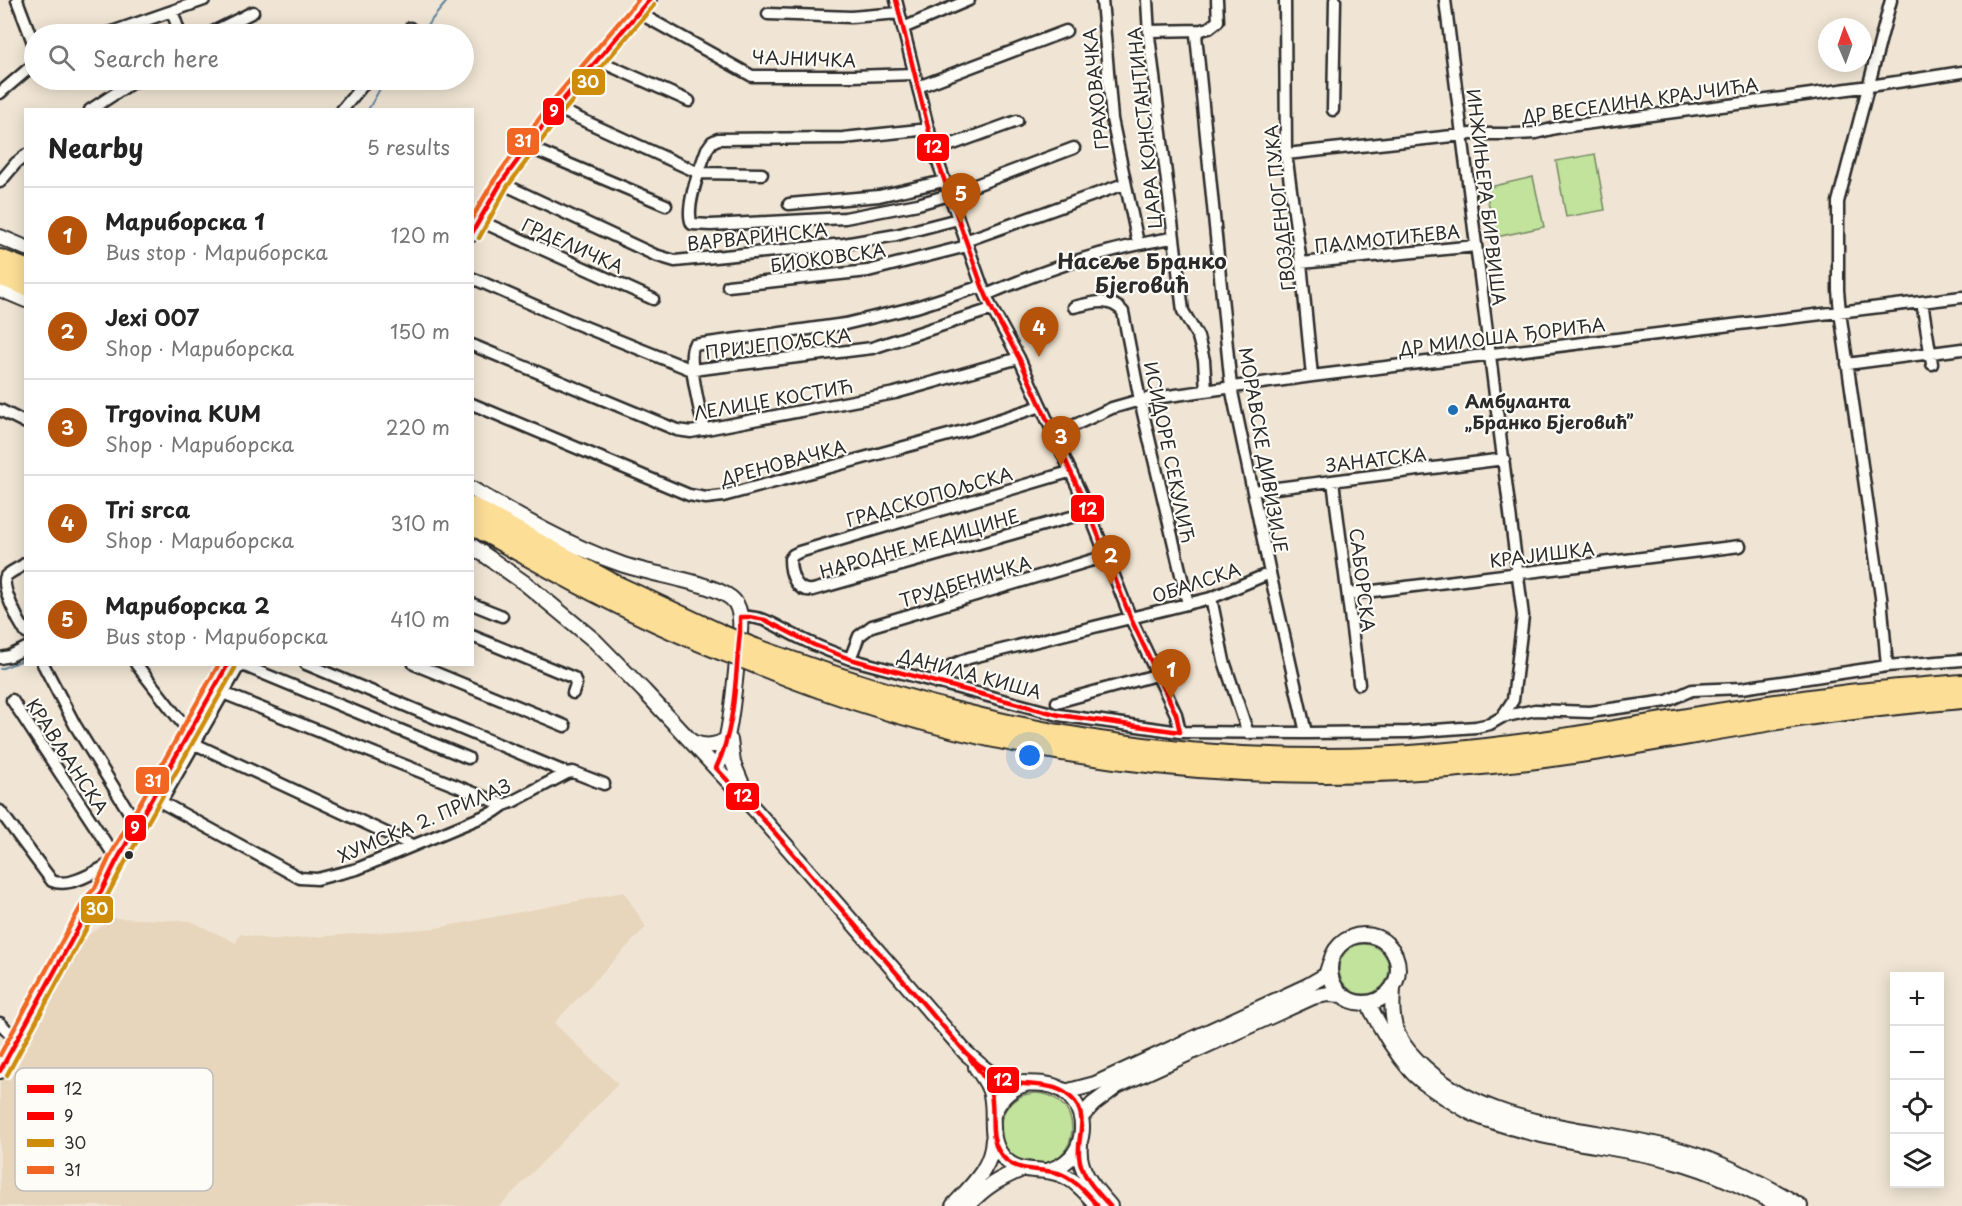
<!DOCTYPE html>
<html lang="en">
<head>
<meta charset="utf-8">
<style>
  body { margin:0; font-family:"Playpen Sans",sans-serif; background:#f6f6f6; color:#222 }
  .controls { position:absolute; right:18px; bottom:18px; display:grid; overflow:hidden; border-radius:0px; box-shadow:0 3px 15px #0003 }
  .controls button { width:54px; height:54px; display:grid; place-items:center; padding:0; border:0; border-bottom:2px solid #e0e0e0; background:#fff; color:#222; font:30px sans-serif }
  .compass { position:absolute; left:1818px; top:18px; width:54px; height:54px; border-radius:50%; background:#fff; box-shadow:0 3px 15px #0003; rotate:358deg }
  .you { position:absolute; left:1030px; top:756px; width:21px; height:21px; margin:-15px; border:4px solid #fff; border-radius:50%; background:#1a73e8; box-shadow:0 0 0 9px #1a73e833 }
  .badge { display:grid; place-items:center; width:39px; height:39px; border-radius:50%; background:#b45309; color:#fff; font-size:20px; font-weight:700 }
  .pin { position:absolute; translate:-50% -50px; filter:drop-shadow(0 2px 3px #0008) }
  .pin::after { content:''; position:absolute; top:32px; width:21px; height:18px; background:inherit; clip-path:polygon(0 0,100% 0,50% 100%) }
  .list { margin:0; padding:0; list-style:none }
  h2 { display:flex; justify-content:space-between; align-items:center; height:78px; margin:0; padding:0 24px; font-size:26px }
  h2 small { font-size:20px; font-weight:400; color:#767676 }
  .list li { display:grid; grid-template-columns:39px 1fr auto; gap:18px; align-items:center; box-sizing:border-box; height:96px; padding:0 24px; border-top:2px solid #e0e0e0 }
  .list b { display:block; font-size:22px; white-space:nowrap }
  .list p { margin:0; font-size:20px; white-space:nowrap; color:#767676 }
  .list em { font-size:20px; font-style:normal; color:#767676 }
  .icon { flex:none; width:33px; height:33px; fill:none; stroke:currentColor; stroke-width:2; stroke-linecap:round; stroke-linejoin:round }
  .map { position:relative; flex:none; width:1962px; height:1206px; overflow:hidden }
  .search { position:absolute; background:#fff; box-shadow:0 3px 15px #0003; left:24px; top:24px; width:450px; height:66px; display:flex; align-items:center; gap:15px; box-sizing:border-box; padding:0 21px; border-radius:33px; color:#767676; font-size:22px }
  .panel { position:absolute; background:#fff; box-shadow:0 3px 15px #0003; left:24px; top:108px; width:450px; height:558px; border-radius:0px }
  .map>svg:first-child { display:block }
  .built { fill:#e7d5bc }
  .green { fill:#c1e39c; stroke:#768764; stroke-width:1.5 }
  .lines { fill:none; stroke-linecap:round; stroke-linejoin:round }
  .stream { stroke:#63849c; stroke-width:2 }
  .street-casing { stroke:#2b2b2b; stroke-width:15 }
  .secondary-casing { stroke:#2b2b2b; stroke-width:18 }
  .highway-casing { stroke:#2b2b2b; stroke-width:22 }
  .street { stroke:#fdfcf7; stroke-width:10 }
  .secondary { stroke:#fdfcf7; stroke-width:14 }
  .highway { stroke:#fcde96; stroke-width:18 }
  .highway-bridge-casing { stroke:#2b2b2b; stroke-width:22; stroke-linecap:butt }
  .highway-bridge { stroke:#fcde96; stroke-width:18 }
  .bus-1-casing { stroke:#fdfcf7; stroke-width:9 }
  .bus-2-casing { stroke:#fdfcf7; stroke-width:9 }
  .bus-3-casing { stroke:#fdfcf7; stroke-width:9 }
  .bus-4-casing { stroke:#fdfcf7; stroke-width:9 }
  .bus-1 { stroke:#f00; stroke-width:4.5 }
  .bus-2 { stroke:#f00; stroke-width:4.5 }
  .bus-3 { stroke:#ce8d09; stroke-width:4.5 }
  .bus-4 { stroke:#f26522; stroke-width:4.5 }
  .poi-dot { fill:#1f6fb2; stroke:#fdfcf7; stroke-width:2 }
  .bus-dot { fill:#2b2b2b; stroke:#fdfcf7; stroke-width:2 }
  .labels { text-anchor:middle; dominant-baseline:central; stroke-width:4.5; stroke-linejoin:round; paint-order:stroke }
  .street-label { font-size:18px; fill:#2b2b2b; stroke:#fdfcf7 }
  .poi-label { font-size:18px; font-weight:bold; fill:#2b2b2b; stroke:#fdfcf7; text-anchor:start }
  .quarter-label { font-size:21px; font-weight:bold; fill:#2b2b2b; stroke:#fdfcf7 }
  .key { fill:#fdfcf7; stroke:#bebdba; stroke-width:1.5 }
  .key-label { font-size:16px; fill:#2b2b2b }
  .line-badge { stroke:#fdfcf7; stroke-width:2 }
  .badge-label { font-size:16px; text-anchor:middle; font-weight:bold; fill:#fff }
</style>
</head>
<body>
<div class="map">
<svg width="1962" height="1206" viewBox="0 0 1962 1206">
  <rect width="100%" height="100%" fill="#f0e5d4"/>
  <filter id="ink" filterUnits="userSpaceOnUse"><feTurbulence type="fractalNoise" baseFrequency=".0167" numOctaves="2"/><feDisplacementMap in="SourceGraphic" scale="12" xChannelSelector="R" yChannelSelector="G"/><feConvolveMatrix kernelMatrix="1 2 1 2 8 2 1 2 1" color-interpolation-filters="sRGB"/></filter>
  <g filter="url(#ink)">
    <!-- built -->
    <path class="built" d="M624,892L646,927L554,1023L618,1084L500,1206H0V1083L79,941L114,918L191,921L236,943L240,934L273,940L437,928Z"/>
    <!-- green -->
    <path class="green" d="M1595,154L1605,210L1566,217L1556,161Z
      M1533,177L1544,227L1496,237L1485,188Z
      M1339 969a25 25 0 1 1 50 0a25 25 0 1 1-50 0Z
      M1000 1129a36 36 0 1 1 72 0a36 36 0 1 1-72 0Z"/>
    <g class="lines">
      <!-- stream -->
      <path class="stream" d="M420,34L448,0
        M368,110L385,80
        M0,669L26,659"/>
      <!-- street casing -->
      <g class="street-casing">
        <path id="street" d="M17,0L34,45
          M896,0L934,151L982,286L992,309L1019,358L1089,512L1131,619L1176,714L1180,732
          M1102,0L1112,119L1138,243
          M1147,0L1149,36L1183,311L1198,337L1204,360L1206,390
          M1285,0L1286,154L1301,263L1312,376
          M1445,0L1523,616L1513,700L1502,717
          M172,11L180,34
          M637,12L752,76H853L914,74
          M768,14L851,17L899,13
          M903,28L969,0
          M1201,30L1196,35L1231,387L1270,573L1306,733
          M1149,31L1201,30L1209,28L1218,21L1217,0
          M106,34L204,0
          M209,34L253,12
          M404,34L410,28
          M597,60L689,101
          M918,87L1066,31
          M0,93L34,64
          M556,108L699,173L762,174
          M90,110L136,80
          M342,110L367,80
          M1333,110L1335,0
          M929,129L843,138L718,139L712,142L707,149C701,166 684,208 692,224L711,225L845,218L918,204L949,195L1074,148
          M528,147L666,205
          M934,151L1017,121
          M1286,154L1471,134H1515L1536,133L1556,128C1691,109 1827,94 1962,72
          M0,182L16,163L26,155
          M501,183L655,255L675,261L844,244L896,235L958,219
          M789,204L879,196L944,181
          M480,221L653,299
          M965,241L1124,184
          M1301,263L1476,246
          M472,278L570,321L692,370L872,348L992,309
          M728,286L868,271L967,246
          M986,295C1046,269 1108,248 1172,238
          M1922,302L1932,364
          M1074,307C1091,303 1110,296 1123,312L1140,400L1188,604
          M472,345L677,430L691,432L895,393L1019,358
          M1847,364L1962,349
          M472,404L689,495L706,498L723,496L967,430L1041,406
          M0,410L26,423
          M704,430C701,414 686,358 694,345L845,324L916,307L982,286
          M1053,435L1112,408L1140,400L1312,376L1962,297
          M1069,472L799,552L793,555L790,559C790,574 796,593 813,590L1089,512
          M1333,481L1359,684
          M1253,491L1504,459
          M26,563C20,568 11,571 6,576C0,587 19,622 26,633
          M1349,594L1740,546
          M1211,598L1224,661L1248,733
          M472,604L502,616
          M740,617C764,614 781,630 802,639C818,647 834,653 850,659L1059,715L1180,732L1306,733L1408,732L1476,727L1490,724L1502,717L1535,710L1590,712L1667,701L1692,690L1742,688L1887,666L1962,660
          M472,636L574,678L576,684L573,693
          M0,658L10,656L26,648
          M850,659L859,636L872,626L1106,556
          M43,664L75,725L137,825
          M136,664L189,732
          M240,664L468,758
          M306,664L567,773
          M414,664L565,726
          M1887,666L1881,597L1840,312L1838,290V202L1891,0
          M937,683L950,666L969,658L1211,598L1270,573
          M223,693L504,805
          M1057,702L1156,675
          M195,744L412,845
          M161,802L300,878L317,879L357,869L494,812L504,805L512,802L567,773L573,772L604,784
          M155,804L161,802L240,664
          M0,811L52,881C71,889 99,869 117,860L12,700
          M0,1023L16,1040"/>
      </g>
      <!-- secondary casing -->
      <g class="secondary-casing">
        <path id="secondary" d="M472,234L501,183L556,108L637,12L649,0
          M0,237L26,248
          M0,289L26,300
          M472,489C519,517 569,546 621,564C648,574 711,582 731,598C741,606 741,620 740,632C736,663 732,745 716,768
          M472,546L526,584L595,641L644,691L756,811L966,1053C977,1062 989,1075 1003,1080C1016,1085 1030,1082 1044,1084C1071,1087 1086,1112 1081,1137C1078,1155 1064,1166 1047,1171
          M730,740L733,763L747,796
          M692,742C704,747 716,747 727,739
          M1330 969a34 34 0 1 1 68 0a34 34 0 1 1-68 0Z
          M1393,988C1392,1004 1391,1022 1399,1037C1405,1049 1415,1059 1425,1068C1495,1132 1599,1126 1686,1152C1727,1164 1764,1184 1800,1206
          M1368,1003C1380,1028 1394,1051 1412,1072C1421,1082 1434,1090 1445,1097C1459,1106 1473,1115 1489,1120C1549,1142 1614,1145 1675,1161C1713,1171 1746,1188 1780,1206
          M976,1067C982,1076 989,1084 991,1095C996,1117 987,1138 1003,1157C1018,1175 1040,1167 1059,1174C1075,1179 1087,1194 1098,1206
          M0,1071L92,903L101,892L117,860L228,664
          M1065,1092L1095,1084L1307,986L1326,975L1330,963
          M993,1115C999,1100 1010,1088 1026,1084
          M1082,1116L1093,1104L1117,1086L1313,997L1328,994L1342,995
          M1080,1145C1077,1170 1094,1188 1110,1206
          M953,1206C972,1185 992,1168 993,1139
          M967,1206C986,1186 997,1180 1022,1169"/>
      </g>
      <!-- highway casing -->
      <g class="highway-casing">
        <path id="highway" d="M0,259L26,269
          M0,276L26,286
          M472,507L616,585L723,635
          M472,525C553,571 634,616 720,650
          M755,648C819,671 883,693 949,710C1107,751 1275,767 1437,753C1579,741 1717,709 1858,693C1892,689 1927,687 1962,684
          M754,663C984,759 1245,790 1492,764C1588,755 1683,735 1778,720C1839,711 1901,704 1962,699"/>
      </g>
      <!-- street -->
      <use href="#street" class="street"/>
      <!-- secondary -->
      <use href="#secondary" class="secondary"/>
      <!-- highway -->
      <use href="#highway" class="highway"/>
      <!-- highway-bridge casing -->
      <g class="highway-bridge-casing">
        <path id="highway-bridge" d="M723,635L755,648
          M720,650L754,663"/>
      </g>
      <!-- highway-bridge -->
      <use href="#highway-bridge" class="highway-bridge"/>
      <!-- bus-1 casing -->
      <g class="bus-1-casing">
        <path id="bus-1" d="M896,0L934,151L982,286L992,309L1019,358L1089,512L1131,619L1176,714L1180,732
          M740,617V632C735,677 736,727 716,768L756,811L966,1053C977,1063 989,1075 1003,1080C1028,1089 1056,1078 1075,1102C1088,1119 1077,1137 1079,1156C1081,1176 1097,1192 1110,1206
          M740,617H749L765,620L814,645L850,659L1059,715L1180,732
          M970,1058C976,1068 986,1078 990,1089C997,1113 985,1140 1005,1159C1020,1173 1040,1168 1058,1173C1074,1178 1086,1193 1097,1205"/>
      </g>
      <!-- bus-2 casing -->
      <g class="bus-2-casing">
        <path id="bus-2" d="M472,233L501,183L556,108L649,0
          M0,1071L92,903L101,892L117,860L228,664"/>
      </g>
      <!-- bus-3 casing -->
      <g class="bus-3-casing">
        <path id="bus-3" d="M479,238L507,187L562,113L654,5
          M7,1075L98,907L107,896L124,864L235,668"/>
      </g>
      <!-- bus-4 casing -->
      <g class="bus-4-casing">
        <path id="bus-4" d="M472,218L495,179L550,104L638,0
          M0,1055L85,899L95,888L110,856L219,664"/>
      </g>
      <!-- bus-1 -->
      <use href="#bus-1" class="bus-1"/>
      <!-- bus-2 -->
      <use href="#bus-2" class="bus-2"/>
      <!-- bus-3 -->
      <use href="#bus-3" class="bus-3"/>
      <!-- bus-4 -->
      <use href="#bus-4" class="bus-4"/>
    </g>
  </g>
  <!-- markers -->
  <circle class="poi-dot" cx="1453" cy="410" r="6"/>
  <circle class="bus-dot" cx="129" cy="855" r="5"/>
  <g class="labels">
    <!-- street labels -->
    <g class="street-label">
      <text transform="translate(804 58) rotate(2)">ЧАЈНИЧКА</text>
      <text transform="translate(1095 89) rotate(-96)">ГРАХОВАЧКА</text>
      <text transform="translate(1640 100) rotate(-8)">ДР ВЕСЕЛИНА КРАЈЧИЋА</text>
      <text transform="translate(1144 128) rotate(-96)">ЦАРА КОНСТАНТИНА</text>
      <text transform="translate(1487 197) rotate(83)">ИНЖИЊЕРА БИРВИША</text>
      <text transform="translate(1279 208) rotate(-96)">ГВОЗДЕНОГ ПУКА</text>
      <text transform="translate(757 236) rotate(-6)">ВАРВАРИНСКА</text>
      <text transform="translate(1387 238) rotate(-6)">ПАЛМОТИЋЕВА</text>
      <text transform="translate(573 245) rotate(24)">ГРДЕЛИЧКА</text>
      <text transform="translate(828 257) rotate(-8)">БИОКОВСКА</text>
      <text transform="translate(1502 336) rotate(-7)">ДР МИЛОША ЂОРИЋА</text>
      <text transform="translate(778 343) rotate(-7)">ПРИЈЕПОЉСКА</text>
      <text transform="translate(773 399) rotate(-10)">ЛЕЛИЦЕ КОСТИЋ</text>
      <text transform="translate(1264 450) rotate(80)">МОРАВСКЕ ДИВИЗИЈЕ</text>
      <text transform="translate(1170 452) rotate(78)">ИСИДОРЕ СЕКУЛИЋ</text>
      <text transform="translate(1376 459) rotate(-7)">ЗАНАТСКА</text>
      <text transform="translate(783 462) rotate(-15)">ДРЕНОВАЧКА</text>
      <text transform="translate(929 496) rotate(-16)">ГРАДСКОПОЉСКА</text>
      <text transform="translate(919 543) rotate(-16)">НАРОДНЕ МЕДИЦИНЕ</text>
      <text transform="translate(1542 554) rotate(-7)">КРАЈИШКА</text>
      <text transform="translate(1363 580) rotate(83)">САБОРСКА</text>
      <text transform="translate(965 581) rotate(-17)">ТРУДБЕНИЧКА</text>
      <text transform="translate(1196 582) rotate(-18)">ОБАЛСКА</text>
      <text transform="translate(970 673) rotate(15)">ДАНИЛА КИША</text>
      <text transform="translate(68 756) rotate(57)">КРАВЉАНСКА</text>
      <text transform="translate(424 820) rotate(-23)">ХУМСКА 2. ПРИЛАЗ</text>
    </g>
    <!-- poi labels -->
    <g class="poi-label">
      <text x="1465" y="400">Амбуланта<tspan x="1465" dy="21">„Бранко Бјеговић”</tspan></text>
    </g>
    <!-- quarter labels -->
    <g class="quarter-label">
      <text x="1142" y="260">Насеље Бранко<tspan x="1142" dy="24">Бјеговић</tspan></text>
    </g>
  </g>
  <!-- legend -->
  <rect x="15" y="1068" width="198" height="123" rx="9" class="key"/>
  <rect x="27" y="1085" width="27" height="8" fill="#f00"/>
  <rect x="27" y="1112" width="27" height="8" fill="#f00"/>
  <rect x="27" y="1139" width="27" height="8" fill="#ce8d09"/>
  <rect x="27" y="1166" width="27" height="8" fill="#f26522"/>
  <g class="key-label">
    <text x="64" y="1095">12</text>
    <text x="64" y="1122">9</text>
    <text x="64" y="1149">30</text>
    <text x="64" y="1176">31</text>
  </g>
  <g class="line-badge">
    <rect x="571" y="68" width="35" height="28" rx="6" fill="#ce8d09"/>
    <rect x="542" y="97" width="23" height="29" rx="6" fill="#f00"/>
    <rect x="506" y="127" width="34" height="29" rx="6" fill="#f26522"/>
    <rect x="916" y="133" width="34" height="29" rx="6" fill="#f00"/>
    <rect x="1070" y="494" width="35" height="29" rx="6" fill="#f00"/>
    <rect x="135" y="766" width="35" height="29" rx="6" fill="#f26522"/>
    <rect x="725" y="782" width="35" height="29" rx="6" fill="#f00"/>
    <rect x="124" y="814" width="23" height="28" rx="6" fill="#f00"/>
    <rect x="80" y="895" width="34" height="29" rx="6" fill="#ce8d09"/>
    <rect x="986" y="1066" width="34" height="28" rx="6" fill="#f00"/>
  </g>
  <g class="badge-label">
    <text x="588" y="88">30</text>
    <text x="554" y="117">9</text>
    <text x="523" y="147">31</text>
    <text x="933" y="153">12</text>
    <text x="1088" y="515">12</text>
    <text x="153" y="787">31</text>
    <text x="743" y="802">12</text>
    <text x="135" y="834">9</text>
    <text x="97" y="915">30</text>
    <text x="1003" y="1086">12</text>
  </g>
</svg>
<div class="controls">
<button>+</button>
<button>−</button>
<button><svg class="icon" aria-label="locate" viewBox="0 0 24 24"><circle cx="12" cy="12" r="6"/><path d="M12 2v4M12 18v4M2 12h4M18 12h4"/></svg></button>
<button><svg class="icon" aria-label="layers" viewBox="0 0 24 24"><path d="M12 4l9 5-9 5-9-5zM3 14l9 5 9-5"/></svg></button>
</div>
<svg class="compass" viewBox="-18 -18 36 36"><path d="M0-13l5 13h-10z" fill="#e53935"/><path d="M0 13l5-13h-10z" fill="#767676"/></svg>
<div class="you"></div>
<div class="pin badge" style="left:1171px;top:699px">1</div>
<div class="pin badge" style="left:1111px;top:585px">2</div>
<div class="pin badge" style="left:1061px;top:466px">3</div>
<div class="pin badge" style="left:1039px;top:357px">4</div>
<div class="pin badge" style="left:961px;top:223px">5</div>
<div class="search"><svg class="icon" aria-label="search" viewBox="0 0 24 24"><circle cx="10" cy="10" r="6"/><path d="M15 15l6 6"/></svg>Search here</div>
<section class="panel">
<h2>Nearby<small>5 results</small></h2>
<ul class="list">
<li><span class="badge">1</span><div><b>Мариборска 1</b><p>Bus stop · Мариборска</p></div><em>120 m</em></li>
<li><span class="badge">2</span><div><b>Jexi 007</b><p>Shop · Мариборска</p></div><em>150 m</em></li>
<li><span class="badge">3</span><div><b>Trgovina KUM</b><p>Shop · Мариборска</p></div><em>220 m</em></li>
<li><span class="badge">4</span><div><b>Tri srca</b><p>Shop · Мариборска</p></div><em>310 m</em></li>
<li><span class="badge">5</span><div><b>Мариборска 2</b><p>Bus stop · Мариборска</p></div><em>410 m</em></li>
</ul>
</section>
</div>
</body>
</html>
